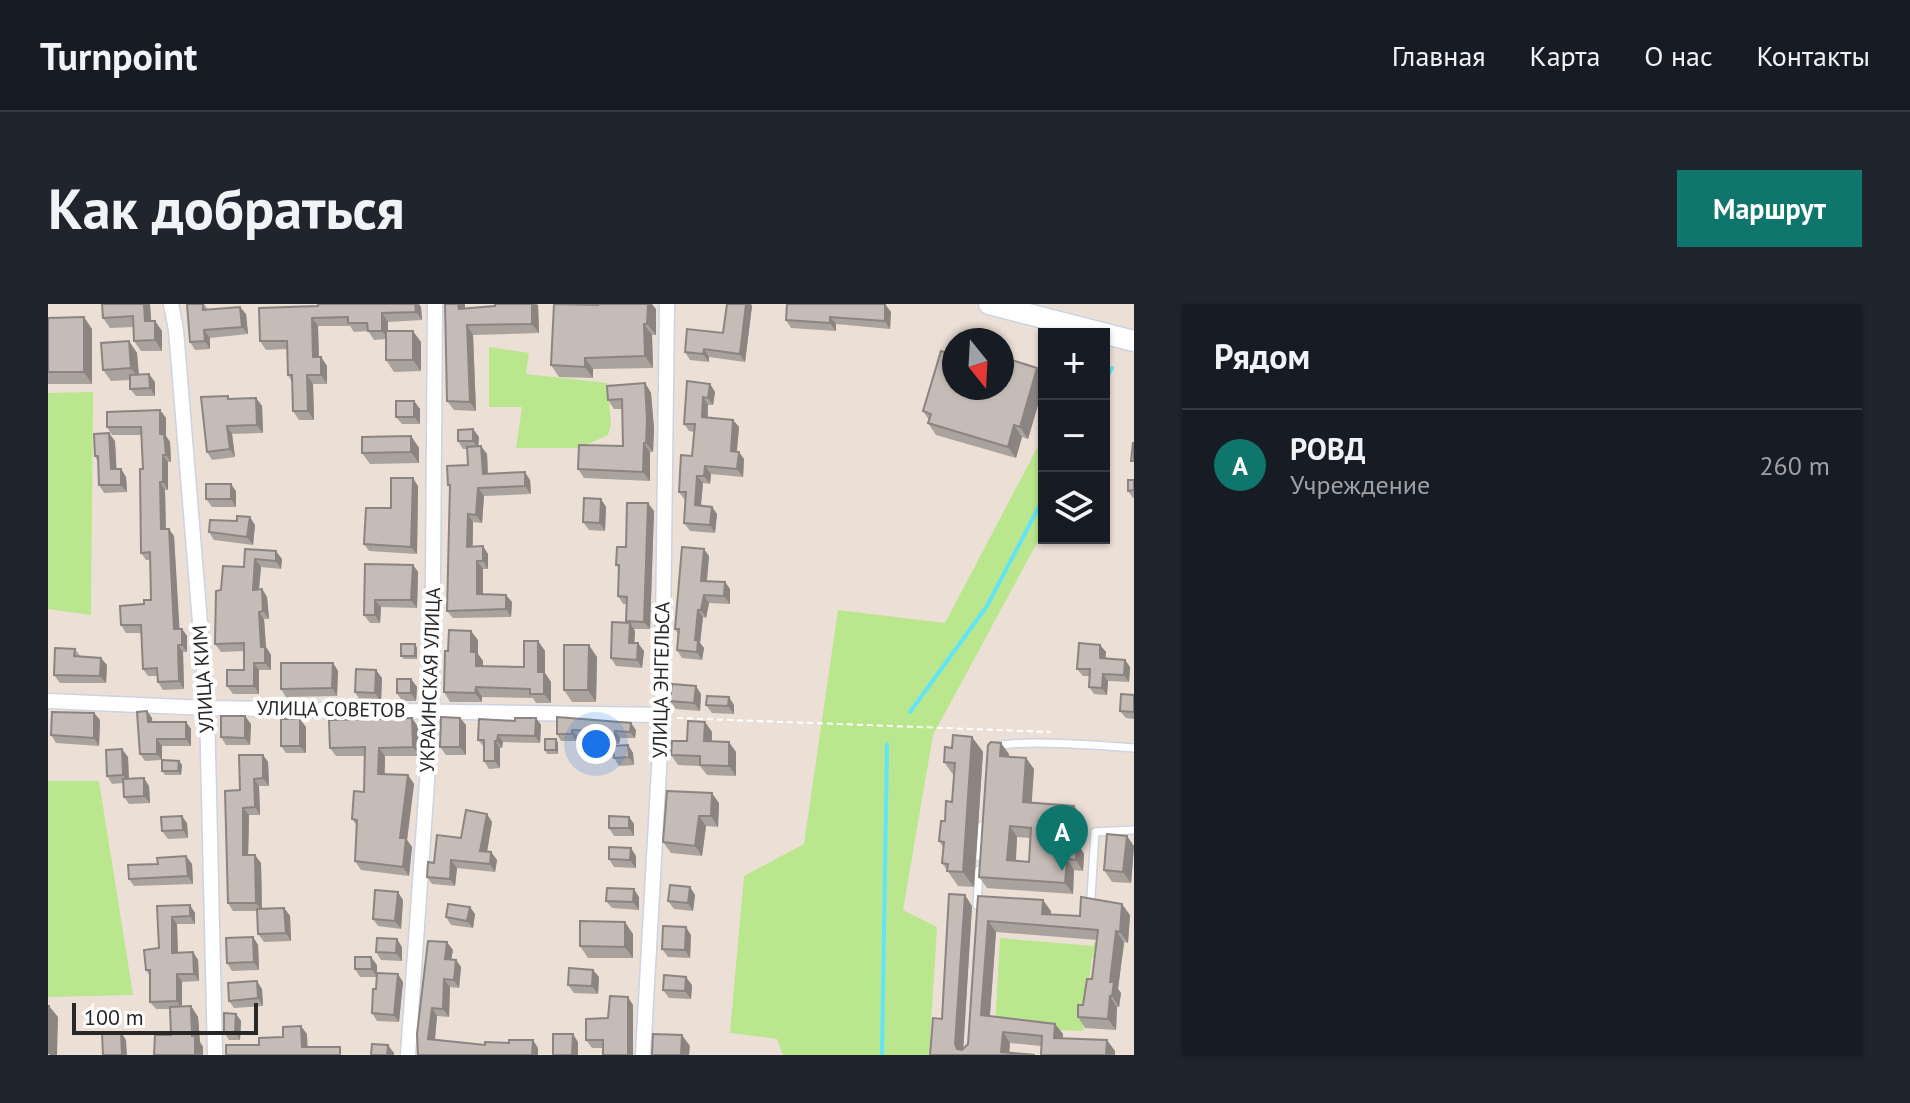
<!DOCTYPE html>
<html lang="ru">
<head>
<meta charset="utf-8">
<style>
  body { margin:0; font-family:"PT Sans",sans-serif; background:#20242c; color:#f1f3f6 }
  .controls { position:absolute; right:24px; top:24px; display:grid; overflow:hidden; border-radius:0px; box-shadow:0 2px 6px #0004 }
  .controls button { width:72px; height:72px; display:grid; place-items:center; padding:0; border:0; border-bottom:2px solid #363941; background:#171b24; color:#f1f3f6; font:40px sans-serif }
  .compass { position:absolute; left:894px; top:24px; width:72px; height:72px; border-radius:50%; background:#171b24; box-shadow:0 2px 6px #0004; rotate:162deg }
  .scale { position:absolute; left:24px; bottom:20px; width:186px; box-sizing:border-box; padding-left:8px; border:4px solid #272727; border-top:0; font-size:22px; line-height:28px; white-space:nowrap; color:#272727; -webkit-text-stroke:6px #fff; paint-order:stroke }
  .you { position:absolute; left:548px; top:440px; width:28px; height:28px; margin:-20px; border:6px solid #fff; border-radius:50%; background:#1a73e8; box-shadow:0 0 0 12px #1a73e833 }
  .badge { display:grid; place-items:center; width:52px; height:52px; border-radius:50%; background:#0f766e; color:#fff; font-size:26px; font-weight:700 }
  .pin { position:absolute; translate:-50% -66px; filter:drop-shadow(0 2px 4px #0008) }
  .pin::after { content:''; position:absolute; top:42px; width:28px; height:24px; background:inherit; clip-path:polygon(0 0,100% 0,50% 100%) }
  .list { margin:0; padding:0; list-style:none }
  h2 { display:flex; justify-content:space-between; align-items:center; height:104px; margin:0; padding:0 32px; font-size:34px }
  h2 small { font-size:26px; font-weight:400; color:#9ea1a6 }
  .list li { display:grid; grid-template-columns:52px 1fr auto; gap:24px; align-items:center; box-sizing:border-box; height:112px; padding:0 32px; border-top:2px solid #363941 }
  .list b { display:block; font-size:30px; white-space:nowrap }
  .list p { margin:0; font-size:26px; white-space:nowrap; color:#9ea1a6 }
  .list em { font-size:26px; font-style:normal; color:#9ea1a6 }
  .icon { flex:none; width:44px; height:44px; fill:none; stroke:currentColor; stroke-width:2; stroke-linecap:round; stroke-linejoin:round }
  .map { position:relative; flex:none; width:1086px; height:751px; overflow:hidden; border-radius:0px }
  header { display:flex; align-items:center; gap:48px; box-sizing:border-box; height:112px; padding:0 40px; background:#171b24; border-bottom:2px solid #363941 }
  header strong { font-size:38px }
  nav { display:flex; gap:44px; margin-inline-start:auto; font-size:28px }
  .intro { display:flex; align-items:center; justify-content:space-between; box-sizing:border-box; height:192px; padding:0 48px }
  h1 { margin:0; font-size:56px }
  .button { padding:20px 36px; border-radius:0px; background:#0f766e; color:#fff; font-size:28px; font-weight:700 }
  main { display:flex; gap:48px; padding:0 48px }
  aside { flex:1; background:#171b24; border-radius:0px; box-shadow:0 2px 6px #0004 }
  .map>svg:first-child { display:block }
  .green { fill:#bae68e }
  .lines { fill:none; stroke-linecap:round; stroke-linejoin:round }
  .stream { stroke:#61e5f6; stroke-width:4 }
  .lane-casing { stroke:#ccd3e1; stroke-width:10 }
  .street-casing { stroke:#ccd3e1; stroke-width:17 }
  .secondary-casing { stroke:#ccd3e1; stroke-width:23 }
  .path { stroke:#fff; stroke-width:2; stroke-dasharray:6 4; stroke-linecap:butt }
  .lane { stroke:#fff; stroke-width:7 }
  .street { stroke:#fff; stroke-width:14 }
  .secondary { stroke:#fff; stroke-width:20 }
  .wall { fill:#aaa29d; fill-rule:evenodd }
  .shaded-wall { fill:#8b8480 }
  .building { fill:#c6bcb7; stroke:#8b8480; stroke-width:2; fill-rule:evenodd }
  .labels { text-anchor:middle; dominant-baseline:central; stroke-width:8; stroke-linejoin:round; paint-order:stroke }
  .street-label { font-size:20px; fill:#272727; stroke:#fff }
</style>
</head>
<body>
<header>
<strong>Turnpoint</strong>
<nav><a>Главная</a><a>Карта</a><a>О нас</a><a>Контакты</a></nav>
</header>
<div class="intro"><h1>Как добраться</h1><a class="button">Маршрут</a></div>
<main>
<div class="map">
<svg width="1086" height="751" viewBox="0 0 1086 751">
  <rect width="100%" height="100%" fill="#ebdfd6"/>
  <!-- green -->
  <path class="green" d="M441,43L481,49L478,70L559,79L563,120L560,131L531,144H468L474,103H441Z
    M45,88L43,311L0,305V89Z
    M996,131V226L885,431L855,606L889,623L881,751H735L729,735L682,729L696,572L756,540L790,306L897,319Z
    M0,477H51L85,691L0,693Z
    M952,634L1045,642L1046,638L1077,640L1074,655L1044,653L1035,727L947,723Z"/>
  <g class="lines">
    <!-- stream -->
    <path class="stream" d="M1056,78L1064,64
      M862,408L939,302L996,193
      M834,751L839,440"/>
    <!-- lane casing -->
    <g class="lane-casing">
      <path id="lane" d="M946,444C959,434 1064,442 1086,444
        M932,553L934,522
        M1043,593L1047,528L1086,526
        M929,601L931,566"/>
    </g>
    <!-- street casing -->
    <g class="street-casing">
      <path id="street" d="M123,0L128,26L159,404L167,751
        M0,397L159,404L614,411
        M360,751L384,406L387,0
        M595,751L614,411L619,0"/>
    </g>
    <!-- secondary casing -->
    <g class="secondary-casing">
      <path id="secondary" d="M941,0L1086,37"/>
    </g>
    <!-- path -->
    <path class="path" d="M629,414L1003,428"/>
    <!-- lane -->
    <use href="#lane" class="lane"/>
    <!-- street -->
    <use href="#street" class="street"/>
    <!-- secondary -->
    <use href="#secondary" class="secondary"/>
  </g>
  <!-- wall -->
  <path class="wall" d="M54,0H102L103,17H107L114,27V47H93L86,37L85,23L62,24L55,14Z
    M139,0H156L160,6L198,10L200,30L162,34V45L147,46L142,38Z
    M417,0V4L447,2V0H489L490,1L491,29L425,31L428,107L406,106L399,97Z
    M704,2L697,58L661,53V58L642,56L637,48L675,29Z
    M373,3L374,16L340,18V27L373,38V67L346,68L338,56V35L326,36L320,27L306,28L302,22H270L271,53H273L279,62V80H265L266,116H251L245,107L244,78L240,71V45L218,46L212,37L211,4Z
    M608,5V31H604L605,64L545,65V74L511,73L503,61Z
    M843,8L842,25L788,20V27L743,24L738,16Z
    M0,14L44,25V80H0Z
    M81,37L89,49L91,71L107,78V92H88L82,85V76L63,77L55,66Z
    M996,73V80L980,135L974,133L968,154L888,131L880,119L881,116L875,107L906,84Z
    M597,79L603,89L606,125L605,148H602V177L536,174L530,165L575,142L574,105H566L560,96Z
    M662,80L667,88L665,101H660V113L685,116L691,123L689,147L696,155L695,173L663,170L662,180L655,179L653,202L664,203L669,210L667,229L642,227L636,219L638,196L636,195L631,188L644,152L646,128L641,127L636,120Z
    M208,94L214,102L215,129L184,130L187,153L164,156L159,148L183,95Z
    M366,97L372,105V120H354L348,113Z
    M112,106L118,114V132L122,138L123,158H120V186H117L118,225L126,232L131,325H134L139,332V348H135L136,385L115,386L110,378V372H100L95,365L93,329H78L73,321L103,296L102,256H98L93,249L95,165L93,131H64L59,123Z
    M425,125L431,133L430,142L439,150L440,170L482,176L483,190L436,192L434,219L425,218V242L440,250V265H435V290L464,298L463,313L405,314L399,307L402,184L400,181L420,161L419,145H415L410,137Z
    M363,132L371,144V159L322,160L314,149Z
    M67,137L68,165H73L78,173L79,188L56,189L51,181L50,158L47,152Z
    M1086,176V194H1085L1080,187Z
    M370,182L369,250L321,247L316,240L343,204Z
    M188,187V203H164L158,195Z
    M553,195L558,203L557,227L541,226L535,218Z
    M606,207L602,325H586L587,327L586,339L596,347L594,364L568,362L563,354L579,319L578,317V300H575L570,292L571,265L568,261L578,243Z
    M207,221L205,241L166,236L161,228Z
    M197,245L234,255L233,265L213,263L211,286L214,285L219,293L221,315H216L218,343L223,351V366H211V390H185L179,382L196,366V347L173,348L167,340L173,286L196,263Z
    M661,252L659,277L677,278L682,285V300L661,299L658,314L655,313L652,339L656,344L654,356L634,354L629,346L630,330L627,325Z
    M317,260L365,261L370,268L369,304L333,303L332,319H322L316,311Z
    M430,336V350L435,357V362L476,363L490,337L497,347V369L503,378V399H488L485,394L434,393V398H402L396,388L400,347Z
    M367,340L369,344V355H356L353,352Z
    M1052,341L1058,348L1057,355L1077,356L1082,363L1081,378L1060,377L1059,391L1046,390L1041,383V372H1035L1029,365Z
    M27,345L32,352L59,361L58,379H12L6,371Z
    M549,353L548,398H524L516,386Z
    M285,359L290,367L289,392L238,393L233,385Z
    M334,374L333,397L312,396L307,388Z
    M363,375L369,383L368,397H354L349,389Z
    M653,390L652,407L628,405L622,397Z
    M1086,391V415L1078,414L1072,407Z
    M658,401H686V410L664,409Z
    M99,407L104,414V418H138L143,425V442H114V456L97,457L92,450Z
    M46,409L52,416L51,442L8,439L3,431Z
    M509,413L588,426L587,434H572L571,440H561L556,433L529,432L528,437H513L509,430Z
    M364,414L370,423L371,452H337V470L360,471L366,480L359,536L364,543L361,572L313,566L307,557L309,522L304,515L316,488L317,452H288L282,444Z
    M412,414L418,421V451H398L392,443Z
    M488,414L493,421L492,439L455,438L454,444H452V464L441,465L436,457V443L430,436L467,417Z
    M657,418L664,428V437L688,448V472L659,471L652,462L630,461L623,451Z
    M203,420L202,441H178L173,433Z
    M258,423V449H238L233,442Z
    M924,433L935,448L926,583L910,582L894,559L895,543L891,537L904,498L906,472L896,458L904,444Z
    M508,435L510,439V450H499L497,446Z
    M580,441L585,449L586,461L571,462L566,454Z
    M961,450V452L978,454L986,465L983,499L1034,513L1032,543L1036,550L1035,567L1026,566L1025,590L939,584L931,573ZM969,533L982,534L981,558L968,557Z
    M215,451L220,458L221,482H211L212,511H201L200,551L213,559L214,605L236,604L242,612L243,637L216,638L210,630L209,607H185L180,599L192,486Z
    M80,453L81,475L101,482L102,499L81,500L76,493L75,479L64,480L59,472Z
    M131,457L134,461L133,471H117L114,467Z
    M619,487L671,499L670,523L658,522L654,552L623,549L615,538Z
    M581,513L586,520V532H566L561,524Z
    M444,518L439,547L443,548L449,556L447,568L409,564L407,582L384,580L379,573L386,559L413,534Z
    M139,519L140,534L120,535L114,527Z
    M1086,542L1083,579L1064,578L1056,566Z
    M588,552V564L566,563L561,555Z
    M144,560L145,580L86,582L81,575Z
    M642,583L647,591L645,607L626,605L620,597Z
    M930,592L1003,607L1002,610L1032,612L1082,611L1080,639L1076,638L1070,685L1073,689L1071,703H1069L1068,726L1037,724L1030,713L1044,675L1049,636L948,628L942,712L1007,720L1015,730V734L1067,747V751H993V742L962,739L961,749L882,751L894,715L924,602L915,745L920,740Z
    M591,593V606L564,604L558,597Z
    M355,596L353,625L330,622L325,615Z
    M109,602L147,609V620H129L130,649L145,648L150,656L151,677L134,678V702H143L150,713L152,738L155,743L123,731L122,705H108L102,698V672L98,666L111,644Z
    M427,610L425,624L403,621L398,613Z
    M585,630V654H540L532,642Z
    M643,631L642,654L620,653L614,645Z
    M205,633L210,641L211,666L184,667L179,659Z
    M354,643V657L333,656L328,648Z
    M405,646L403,655L408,656L413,663L411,684L402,683L401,713L389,712L387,736L437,741L490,744V751H370L369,730Z
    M329,661V673H312L307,665Z
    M545,666L551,673L550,690L526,689L520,681Z
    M355,678L351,718L329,717L324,709L328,685Z
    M644,681L643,695L621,694L615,686Z
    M214,685L215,702L186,704L181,697Z
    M585,701V751H555V744H544L538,736L560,714Z
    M188,710L193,717L192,736H181L176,728Z"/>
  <!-- shaded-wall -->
  <path class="shaded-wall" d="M96,0H102L104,28L97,17Z
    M367,0H371L373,3L374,16L368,8Z
    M410,0H417V14L411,5Z
    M484,0L490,1L491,29L484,20Z
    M600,0H604L608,5V31L599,20Z
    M698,0H703L704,2L697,58L692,50Z
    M837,0L843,8L842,25L837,17Z
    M192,3L198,10L200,30L194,23Z
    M334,9L340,18V35L334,27Z
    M36,13L44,25V80L36,68Z
    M782,13L788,20V27L782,19Z
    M264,14L270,22L271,62L265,53Z
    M107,17L114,27V47L107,36Z
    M596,20L604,31L605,64L597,52Z
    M419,21L425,31L428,107L422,98Z
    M156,26L162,34V45L157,37Z
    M365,27L373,38V67L365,56Z
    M81,37L89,49L91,75L83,64Z
    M656,45L661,53V58L655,50Z
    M273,53L279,62V80L273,71Z
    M537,54L545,65V74L537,63Z
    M989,64L996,73V80L980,135L972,123Z
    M101,70L107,78V92L102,84Z
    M259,71L265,80L266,116L260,107Z
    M597,79L603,89L606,125L605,148L598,139Z
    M662,80L667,88L665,101L660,94Z
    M655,93L660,101L659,121L654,113Z
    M208,94L214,102L215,129L209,121Z
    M366,97L372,105V120L366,113Z
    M112,106L118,114V132L122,138L123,158L118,151L112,130Z
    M685,116L691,123L688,155L683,147Z
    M966,121L974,133L968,154L960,143Z
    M179,122L184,130L187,153L182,145Z
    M425,125L431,133L430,145L425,137Z
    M61,129L67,137L69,173L63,165Z
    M363,132L371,144V159L363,148Z
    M596,139L602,148V177L595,168Z
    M433,142L439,150L440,177L435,170Z
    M691,148L696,155L695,173L689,165Z
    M115,151L120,158V186L115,178Z
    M657,162L663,170L662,180L656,172Z
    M73,165L78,173L79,188L73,181Z
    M477,168L482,176L483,190L477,182Z
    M649,172L655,179L652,209L647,201Z
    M365,174L370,182L369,250L363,243Z
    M112,178L117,186L118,233L113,225Z
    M183,180L188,187V203L183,195Z
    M430,184L436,192L434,219L428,211Z
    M553,195L558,203L557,227L552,219Z
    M600,199L606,207L602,325L596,318Z
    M664,203L669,210L667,229L662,221Z
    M420,210L425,218L424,250L419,243Z
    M202,213L207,221L205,241L199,233Z
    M121,225L126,232L132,332L126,325Z
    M435,242L440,250V265L435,257Z
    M656,245L661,252L658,284L653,277Z
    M228,247L234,255L233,265L228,257Z
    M207,255L213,263L210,294L205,286Z
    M429,257L435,265V298L429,290Z
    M365,261L370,268L369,304L363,296Z
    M677,278L682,285V300L676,292Z
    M214,285L219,293L221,315L215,307Z
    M458,291L464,298L463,313L458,305Z
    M656,291L661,299L658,314L653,306Z
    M327,296L333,303L332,319L327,311Z
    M650,306L655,313L652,339L656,344L654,356L649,348L647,336Z
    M211,308L216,315L218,343L223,351V366L217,359L213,343Z
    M582,319L587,327L586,347L581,339Z
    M134,325L139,332V348L134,341Z
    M423,327L430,336V350L435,357V372L428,362L423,348Z
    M490,337L497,347V369L503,378V399L496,390L490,368Z
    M590,339L596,347L594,364L589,356Z
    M367,340L369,344V355L367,352Z
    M130,341L135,348L136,385L131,377Z
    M541,341L549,353L548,398L540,386Z
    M1052,341L1058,348L1057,362L1052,354Z
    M53,354L59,361L58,379L52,372Z
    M1077,356L1082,363L1081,378L1076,371Z
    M206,359L211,366V390L206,382Z
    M285,359L290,367L289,392L284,384Z
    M328,366L334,374L333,397L327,389Z
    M1055,370L1060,377L1059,391L1054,384Z
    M363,375L369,383L368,397L363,389Z
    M648,382L653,390L652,407L646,399Z
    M428,383L434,393V398L427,389Z
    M681,393L686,401V410L680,402Z
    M99,407L104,414L105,425L100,418Z
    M46,409L52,416L51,442L46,434Z
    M197,412L203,420L202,441L197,434Z
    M364,414L370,423L371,452L365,443Z
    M412,414L418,421V451L412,443Z
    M488,414L493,421L492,439L487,432Z
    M252,415L258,423V449L252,442Z
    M138,418L143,425V442L138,435Z
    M657,418L664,428L663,447L656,437Z
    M583,419L588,426L587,434L582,428Z
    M524,426L529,432L528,437L524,430Z
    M567,427L572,434L571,440L566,434Z
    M450,431L455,438L454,444L449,437Z
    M924,433L935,448L926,583L915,568Z
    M109,435L114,442V456L109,450Z
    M508,435L510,439V450L508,446Z
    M447,437L452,444V464L447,457Z
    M681,438L688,448V472L681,462Z
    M953,439L961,450L960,463L952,452Z
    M580,441L585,449L586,461L581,453Z
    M331,444L337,452L336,479L330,470Z
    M74,445L80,453L81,479L75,471Z
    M215,451L220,458L221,482L215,474Z
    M978,454L986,465L983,509L975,498Z
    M131,457L134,461L133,471L130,467Z
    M360,471L366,480L359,536L364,543L361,572L355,563L352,534Z
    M96,474L101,482L102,499L96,492Z
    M206,475L211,482L212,511L207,503Z
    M664,489L671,499L670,523L663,512Z
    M1026,502L1034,513L1032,543L1036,550L1035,567L1028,556L1023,539Z
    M195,504L201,511L200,559L195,551Z
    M439,510L444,518L438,554L432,547Z
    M134,512L139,519L140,534L135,526Z
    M651,512L658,522L654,552L647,542Z
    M581,513L586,520V532L581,524Z
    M962,522L969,533L967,567L959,556Z
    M1079,532L1086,542L1083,579L1075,568Z
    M583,544L588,552V564L582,556Z
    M443,548L449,556L447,568L442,560Z
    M207,551L213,559L214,607L208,599Z
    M138,552L144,560L145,580L140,572Z
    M1019,555L1026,566L1025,590L1017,579Z
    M403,556L409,564L407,582L402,575Z
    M642,583L647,591L645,607L640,599Z
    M586,585L591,593V606L585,598Z
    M350,588L355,596L353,625L347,617Z
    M917,591L924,602L915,751L909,745L907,740Z
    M995,596L1003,607L1002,621L994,610Z
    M1074,600L1082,611L1080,639L1072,628Z
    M142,601L147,609V620L142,612Z
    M422,603L427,610L425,624L419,617Z
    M236,604L242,612L243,637L238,629Z
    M124,613L129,620L130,656L124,649Z
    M940,617L948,628L941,722L933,711Z
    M577,618L585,630V654L577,643Z
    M638,623L643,631L642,654L637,646Z
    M1068,627L1076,638L1070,685L1073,689L1071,703L1064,692L1062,678Z
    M205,633L210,641L211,666L206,658Z
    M349,635L354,643V657L348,649Z
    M399,638L405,646L402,662L397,655Z
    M145,648L150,656L151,677L146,670Z
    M323,653L329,661V673L324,665Z
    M408,656L413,663L411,684L406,676Z
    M545,666L551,673L550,690L544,682Z
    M129,670L134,678V705L129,697Z
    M350,670L355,678L351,718L346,711Z
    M638,673L644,681L643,695L637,687Z
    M396,675L402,683L401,713L395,705Z
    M209,677L214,685L215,702L210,694Z
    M1062,692L1069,703L1068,726L1060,715Z
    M580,693L585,701V751H580Z
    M1,702L10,713L9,751H2L1,749Z
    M143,702L150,713L152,738L155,743V751H147Z
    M384,704L389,712L386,743L380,735Z
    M188,710L193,717L192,736L187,728Z
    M1007,720L1015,730L1014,744L1006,734Z
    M253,722L259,730L260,751L254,743Z
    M73,728L78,736L79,751H74Z
    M955,728L962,739L961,751L953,748Z
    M525,730L530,738V751H524Z
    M634,731L642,742L641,751H633Z
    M485,736L490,744V751H484Z
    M1059,736L1067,747V751H1058Z
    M340,741L346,749V751H339Z"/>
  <!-- building -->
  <path class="building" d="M54,0H96L97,17H107V36L86,37L85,12L55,14Z
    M139,0H155V6L192,3L194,23L156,26L157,37L142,38Z
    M270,0H367L368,8L334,9V27H320L319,19H300V13L264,14L265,53H273V71H259L260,107H245L244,71H240L239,37H212L211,4L270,2Z
    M397,0H410L411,5L447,2V0H484V20L419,21L422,98L399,97Z
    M506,0L550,1V0H600L599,20H596L597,52L537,54V63L503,61Z
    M679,0H698L692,50L656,45L655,50L637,48L639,25L675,29Z
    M739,0H837V17L782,13V19L738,16Z
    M36,13V68H0V14Z
    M338,27H365V56H338Z
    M81,37L83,64L55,66L53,39Z
    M893,47L906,51V84H954V53L989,64L972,123L966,121L960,143L880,119L883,110L875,107Z
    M101,70L102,84L82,85V71Z
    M639,77L662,80L660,94L655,93L654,113L685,116L683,147L691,148L689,165L657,162L656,172H649L647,201L664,203L662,221L636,219L638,188H631L633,151L644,152L647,120H636Z
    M597,79L599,116L598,139H596L595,168L530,165L531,141L575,142L574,95L560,96L559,82Z
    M180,92V95L208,94L209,121L179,122L182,145L159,148L153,93Z
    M348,97H366V113H348Z
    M112,106V130H116L118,151H115V178H112L113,225H121L126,325H134V341H130L131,377L110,378L109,364L95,365L93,321H73L72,302L96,300V296H103L102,248L93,249L92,165H95L93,123H59V108Z
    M425,125V137H410V126Z
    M61,129L63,165H73V181H51L50,152H47L46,130Z
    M363,132V148L314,149V133Z
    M1085,139H1086V157H1083Z
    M433,142L435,170L477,168V182L430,184L428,211L420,210L419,243L435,242V257H429V290L458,291V305L399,307L402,181H400L399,162L420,161L419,143Z
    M343,174H365L363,243L316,240L318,204H343Z
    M1080,176H1086V186L1080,187Z
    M158,180H183V195H158Z
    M536,194L553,195L552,219L535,218Z
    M579,199H600L596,318L578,317L579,293L570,292L571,261H568L569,243H578Z
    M189,212L202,213L199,233L161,228L162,216L189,217Z
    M634,243L656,245L653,277L677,278L676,292L656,291L653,306H650L647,336H650L649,348L629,346L631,325H627Z
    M197,245L228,247V257L207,255L205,286L214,285L215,307L211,308L213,343H217V359H206V382H179V366H196V339L167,340L168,287L173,286L175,262L196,263Z
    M317,260L365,261L363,296H327V311H316Z
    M564,318L582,319L581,339H590L589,356L563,354Z
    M401,326L423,327V348H428V362L476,363V337H490V368H496V390H482V385L428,383L427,389L396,388L397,347H400Z
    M1031,339L1052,341V354L1077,356L1076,371L1055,370L1054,384L1041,383L1042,365H1029Z
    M353,340H367V352H353Z
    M516,341H541L540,386H516Z
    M7,344L27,345L26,352L53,354L52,372L6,371Z
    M233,359H285L284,384L233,385Z
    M308,365L328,366L327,389L307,388Z
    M349,375H363V389H349Z
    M624,380L648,382L646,399L622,397Z
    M1073,390L1086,391V408L1072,407Z
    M659,392L681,393L680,402L658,401Z
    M99,407L100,418H138V435H109V450H92L89,408Z
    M4,408L46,409V434L3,431Z
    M173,412H197V434L173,433Z
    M393,413L412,414V443H392Z
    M509,413L583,419L582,428L567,427L566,434L556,433V427L524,426V430H509Z
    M364,414L365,443L331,444L330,470L360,471L352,534H358L355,563L307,557L309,516L304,515L306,487L316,488L317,443L282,444L281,416Z
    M467,414H488L487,432L450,431L449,437H447V457H436V436H430L431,415L467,417Z
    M233,415H252V442H233Z
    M640,417L657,418L656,437L681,438V462L652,461V452L623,451L624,437H639Z
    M905,431L924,433L915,568L899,567L900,560L894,559L896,538L891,537L893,517H897L898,497L904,498L907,459L896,458L897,443L904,444Z
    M497,435H508V446H497Z
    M943,438L953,439L952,452L978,454L975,498L1026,502L1023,539H1029L1028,556L1019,555L1017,579L931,573L940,441ZM962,522L983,524L981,558L959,556Z
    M580,441L581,453L566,454L565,442Z
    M74,445L75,471L59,472L58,446Z
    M191,451H215V474L206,475L207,503L195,504V551H207L208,599H180L177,487L192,486Z
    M114,456L131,457L130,467H114Z
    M96,474V492L76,493L75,475Z
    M619,487L664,489L663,512H651L647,542L615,538Z
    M418,506L439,510L432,547L443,548L442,560L403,556L402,575L379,573L380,558L386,559L389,531L413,534Z
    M134,512L135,526L114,527L113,513Z
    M561,512L581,513V524H561Z
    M1059,530L1079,532L1075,568L1056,566Z
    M561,543L583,544L582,556L561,555Z
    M138,552L140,572L81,575L80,561L110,560L109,554Z
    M622,581L642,583L640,599L620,597Z
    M559,584L586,585L585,598L558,597Z
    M327,586L350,588L347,617L325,615Z
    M901,590L917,591L907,740L909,745L914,746L920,740L930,592L995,596L994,610L1032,612L1033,593L1074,600L1072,628L1068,627L1062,678H1066L1064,692H1062L1060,715L1030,713V701H1035L1039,675H1044L1050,626L940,617L933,711L1007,720L1006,734L1059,736L1058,751H993L994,732L955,728L953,748L987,751H882L885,714L894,715Z
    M400,600L422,603L419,617L398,613Z
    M142,601V612L124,613V649L145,648L146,670H129V697L102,698V666H98L96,646L111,644L109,602Z
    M236,604L238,629L210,630L209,605Z
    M532,617L577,618V643L532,642Z
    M615,622L638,623L637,646L614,645Z
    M205,633L206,658L179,659L178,634Z
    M329,634L349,635L348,649L328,648Z
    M380,637L399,638L397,655L408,656L406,676L396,675L395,705L384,704L380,735L437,741V738L461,739V736H485L484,751H370L369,730Z
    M307,653H323L324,665H307Z
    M521,664L545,666L544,682L520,681Z
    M329,669L350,670L346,711L324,709L325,685H328Z
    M616,671L638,673L637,687L615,686Z
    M209,677L210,694L181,697L180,679Z
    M562,692L580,693V751H555V736H538V715L560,714Z
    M0,702H1V749H0Z
    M143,702L144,732H147V751H106L107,731H123L122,703Z
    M176,709L188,710L187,728H176Z
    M253,722L254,743H292V751H178V741H211V734L235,733V723Z
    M73,728L74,751H55L54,729Z
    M505,730H525L524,751H505Z
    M605,730L634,731L633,751H604Z
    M324,740L340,741L339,751H323Z"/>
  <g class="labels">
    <!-- street labels -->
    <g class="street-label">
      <text transform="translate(155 375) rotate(-94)">УЛИЦА КИМ</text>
      <text transform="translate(382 376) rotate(-88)">УКРАИНСКАЯ УЛИЦА</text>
      <text transform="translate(613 376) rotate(-89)">УЛИЦА ЭНГЕЛЬСА</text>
      <text transform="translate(283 405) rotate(1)">УЛИЦА СОВЕТОВ</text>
    </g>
  </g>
</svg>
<div class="controls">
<button>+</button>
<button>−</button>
<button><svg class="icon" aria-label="layers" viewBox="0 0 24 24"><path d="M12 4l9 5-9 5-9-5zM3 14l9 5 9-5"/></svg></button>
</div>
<svg class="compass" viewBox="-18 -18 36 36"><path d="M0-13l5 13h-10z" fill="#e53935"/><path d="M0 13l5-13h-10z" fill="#9ea1a6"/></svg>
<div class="scale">100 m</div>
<div class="you"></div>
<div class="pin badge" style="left:1014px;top:567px">A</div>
</div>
<aside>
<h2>Рядом<small></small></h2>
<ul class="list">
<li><span class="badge">A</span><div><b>РОВД</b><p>Учреждение</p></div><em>260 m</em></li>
</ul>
</aside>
</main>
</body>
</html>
